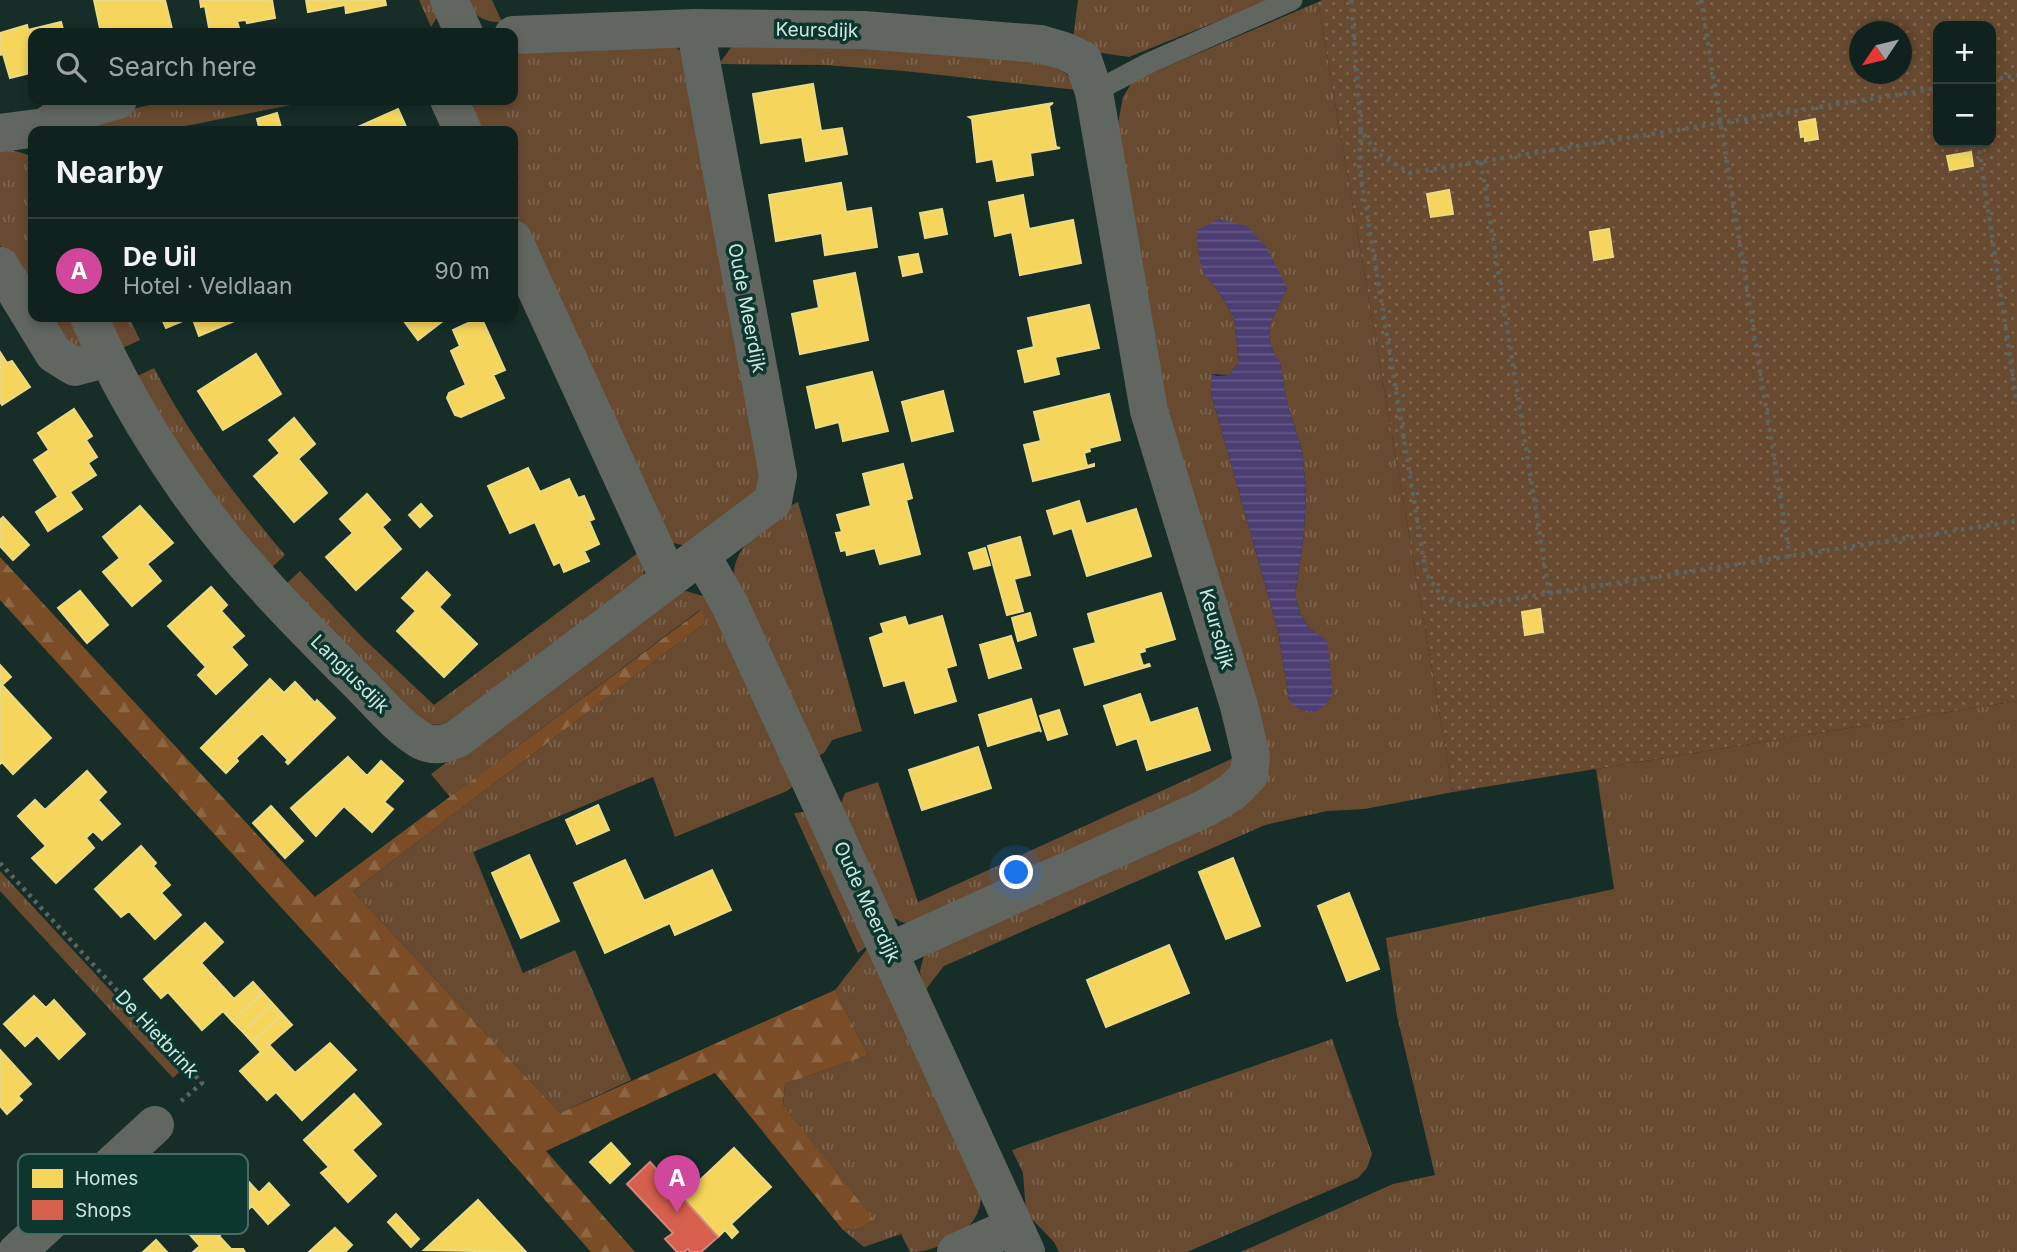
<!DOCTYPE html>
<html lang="en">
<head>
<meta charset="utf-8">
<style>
  body { margin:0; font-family:Inter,sans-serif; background:#192a27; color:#f1f3f6 }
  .controls { position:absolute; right:21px; top:21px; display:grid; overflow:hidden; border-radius:14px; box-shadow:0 4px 10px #0003 }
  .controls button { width:63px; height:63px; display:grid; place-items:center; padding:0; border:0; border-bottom:2px solid #303f3c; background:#10221e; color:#f1f3f6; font:35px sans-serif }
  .compass { position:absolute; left:1849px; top:21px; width:63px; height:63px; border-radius:50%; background:#10221e; box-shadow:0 4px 10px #0003; rotate:235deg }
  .you { position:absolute; left:1017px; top:873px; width:24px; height:24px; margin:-18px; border:5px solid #fff; border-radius:50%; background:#1a73e8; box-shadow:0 0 0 10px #1a73e833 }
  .badge { display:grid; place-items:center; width:46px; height:46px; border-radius:50%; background:#8ca69f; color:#fff; font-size:23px; font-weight:700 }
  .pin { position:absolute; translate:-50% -58px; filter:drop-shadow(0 2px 4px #0008) }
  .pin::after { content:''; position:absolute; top:37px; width:24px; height:21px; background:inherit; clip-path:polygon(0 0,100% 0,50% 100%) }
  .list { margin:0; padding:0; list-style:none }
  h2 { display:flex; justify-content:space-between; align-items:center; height:91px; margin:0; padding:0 28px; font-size:30px }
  h2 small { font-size:23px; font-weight:400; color:#9ca4a4 }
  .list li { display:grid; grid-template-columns:46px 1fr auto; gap:21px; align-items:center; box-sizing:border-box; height:105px; padding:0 28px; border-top:2px solid #303f3c }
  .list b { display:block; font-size:26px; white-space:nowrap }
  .list p { margin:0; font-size:23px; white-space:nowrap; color:#9ca4a4 }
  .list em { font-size:23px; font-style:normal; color:#9ca4a4 }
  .icon { flex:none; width:38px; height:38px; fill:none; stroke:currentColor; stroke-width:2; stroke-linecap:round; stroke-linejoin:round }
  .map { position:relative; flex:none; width:2017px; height:1252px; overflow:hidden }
  .search { position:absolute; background:#10221e; box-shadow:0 4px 10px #0003; left:28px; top:28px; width:490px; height:77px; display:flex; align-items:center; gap:18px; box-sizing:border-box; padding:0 24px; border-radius:14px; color:#9ca4a4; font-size:26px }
  .panel { position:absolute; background:#10221e; box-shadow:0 4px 10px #0003; left:28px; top:126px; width:490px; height:196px; border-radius:14px }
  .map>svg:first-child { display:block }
  .grass { fill:url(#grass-tufts); fill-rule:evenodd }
  .forest { fill:url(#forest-firs) }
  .garden { fill:url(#garden-dots); fill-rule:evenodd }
  .water { fill:url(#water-rules) }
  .homes { fill:#f6d55c; stroke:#e9da83; stroke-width:2 }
  .shops { fill:#d6604d; stroke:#d38879; stroke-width:2 }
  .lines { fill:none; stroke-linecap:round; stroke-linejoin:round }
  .path { stroke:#5d6460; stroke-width:4.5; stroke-dasharray:3.5 5; stroke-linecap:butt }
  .service { stroke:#626660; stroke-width:21 }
  .minor { stroke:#626660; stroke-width:38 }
  .labels { text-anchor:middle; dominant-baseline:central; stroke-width:7; stroke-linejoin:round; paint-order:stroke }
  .street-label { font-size:19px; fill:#cce7df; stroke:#0d362e }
  .key { fill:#0d362e; stroke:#466b63; stroke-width:2 }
  .key-label { font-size:19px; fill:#cce7df }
</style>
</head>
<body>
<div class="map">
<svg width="2017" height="1252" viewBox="0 0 2017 1252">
  <defs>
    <pattern id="grass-tufts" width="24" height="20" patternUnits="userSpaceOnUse" patternTransform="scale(1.75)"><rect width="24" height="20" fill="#684a31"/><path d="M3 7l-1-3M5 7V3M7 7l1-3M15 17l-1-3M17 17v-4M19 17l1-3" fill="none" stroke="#7c644e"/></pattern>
    <pattern id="forest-firs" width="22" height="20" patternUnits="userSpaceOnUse" patternTransform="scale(1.75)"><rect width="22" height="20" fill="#7a4d26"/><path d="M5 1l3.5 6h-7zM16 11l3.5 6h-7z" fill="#8c6745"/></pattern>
    <pattern id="garden-dots" width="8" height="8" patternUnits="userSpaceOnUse" patternTransform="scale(1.75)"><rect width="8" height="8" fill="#684a31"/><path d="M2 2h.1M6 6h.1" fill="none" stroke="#7c644e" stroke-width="1.8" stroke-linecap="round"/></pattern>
    <pattern id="water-rules" width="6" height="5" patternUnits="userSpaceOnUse" patternTransform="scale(1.75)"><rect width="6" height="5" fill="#4c3d72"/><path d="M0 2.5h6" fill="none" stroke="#655986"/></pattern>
  </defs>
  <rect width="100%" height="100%" fill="#162d28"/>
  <!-- grass -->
  <path class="grass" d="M419,0H436L437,17L431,27Z
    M463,0H492L502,22C483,23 474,15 463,0Z
    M1078,0H1270L1129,57L1089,51L1073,39Z
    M1318,2L1453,792L1365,809L1327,811L1265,825L944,966L923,993L920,971L924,955L1251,795L1164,395L1116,134L1123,97L1133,81ZM1204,274L1287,288L1270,324L1269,336L1274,355L1280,363L1286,399L1302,451L1306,489L1304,535L1295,595L1300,613L1309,628L1321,638L1289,700L1278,630L1211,393L1212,374L1229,375L1239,362L1234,317L1217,289Z
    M736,41L1033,56L1067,74L1077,90L904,71L825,65L719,64Z
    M673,44L680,51L764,485L687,546L673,543L654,525L513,215V131H475L460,100H513V46Z
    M171,100H316L160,131H70L90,119Z
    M9,149L28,155L33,174V299L0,245V150Z
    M44,317H76L90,346L64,348Z
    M102,317H129L140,340L118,350Z
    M154,368C190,437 235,496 285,555L268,571L245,547L133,378Z
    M798,502L862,731L832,740L824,753L816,757L734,574C734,544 770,523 790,506Z
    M639,552L644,567L643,579L470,716L437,725L424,723L283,587L300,571L362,637L434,705Z
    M686,591L703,596L712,602L797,783L787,791L675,837L653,777L473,852L523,973L575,950L631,1080L560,1113L353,891L706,622L700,610L450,797L431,774L675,594Z
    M2017,701V1252H1241L1393,1184L1435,1175L1397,1016L1386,938L1614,889L1596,769Z
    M1238,756L1230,778L914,924L901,922L892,916L839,809L845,793L878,782L918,902Z
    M804,812L870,944L858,953L794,813Z
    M0,871L183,1069L173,1078L0,891Z
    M871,944L981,1195C982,1229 941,1252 910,1252L901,1234L864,1247L843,1230L861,1228L873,1220L783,1105L785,1084L868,1055L835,990Z
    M1332,1039L1372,1154L1367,1168L1358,1178L1187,1252H1059L1054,1242L1026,1213L1023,1173L1012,1150Z"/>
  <!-- forest -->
  <path class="forest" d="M0,557L315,897L701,610L706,622L353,891L560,1113L835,990L868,1055L785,1084L783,1105L874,1220L861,1228L843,1230L715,1073L546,1151L635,1252H591L429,1069L0,600Z"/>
  <!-- garden -->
  <path class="garden" d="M1322,0H2017V701L1453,792L1318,2ZM1938,26H1991V142H1938ZM1860,32H1902V74H1860Z"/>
  <!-- water -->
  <path class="water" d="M1219,219L1247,226L1267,248L1287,288L1270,324L1269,336L1274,354L1280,362L1286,399L1302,451L1306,489L1304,535L1295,595L1300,613L1309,628L1327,641L1333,691L1331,697L1324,706L1316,712L1299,710L1289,700L1278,630L1211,393V374L1217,376L1229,375L1239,362L1234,317L1217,289L1204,274L1199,258L1197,230Z"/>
  <!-- homes -->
  <path class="homes" d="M94,0H165L173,33H101Z
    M200,0H272L275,18L247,23L246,20L237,21L239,28L210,33L205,6L201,7Z
    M306,0H385L386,5L346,13L345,5L308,12Z
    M61,22L64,33H33V78L31,79L30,73L10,78L3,54L0,55V33L27,25L28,30Z
    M813,84L821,131L842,128L847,154L806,161L802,137L761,143L753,94Z
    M1053,103L1049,106L1056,147L1060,148L1030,153L1033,175L997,181L993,159L977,162L972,119L969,117Z
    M398,109L408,131H349Z
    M277,113L282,131H260L257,119Z
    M1815,119L1818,139L1805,141V136L1801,137L1799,122Z
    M1971,152L1973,166L1950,170L1947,156Z
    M841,183L846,212L871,208L877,247L825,255L822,233L776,241L769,195Z
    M1449,190L1453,214L1431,217L1427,194Z
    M1023,195L1029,229L1073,220L1081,263L1020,275L1012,232L995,236L989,202Z
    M942,209L947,234L925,238L920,213Z
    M1609,229L1613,257L1594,260L1590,232Z
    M918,254L922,272L903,276L899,257Z
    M855,273L868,340L800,354L792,314L819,308L814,281Z
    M1089,305L1099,348L1055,357L1059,374L1025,382L1018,351L1034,347L1028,318Z
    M161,317H236L237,320L199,336L192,317L166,328Z
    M401,317H448L418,340Z
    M481,317L505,370L493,375L504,398L461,417L455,415L447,398L449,393L466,385L451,351L460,346L453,330Z
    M0,352L7,363L12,361L30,387L2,405L0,402Z
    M256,354L281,394L223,430L198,391Z
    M872,372L888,431L843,441L839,422L816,428L807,387Z
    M943,391L953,431L912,441L902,402Z
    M1109,394L1120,440L1089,448L1090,451L1084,453L1087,466L1094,464V466L1033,481L1024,445L1041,441L1034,412Z
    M74,409L92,436L86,440L97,457L88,463L96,475L70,492L82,509L48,531L36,512L58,497L34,460L49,450L38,433Z
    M294,418L315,444L298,459L327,493L294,522L254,476L280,453L269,440Z
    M903,464L912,498L906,500L920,554L880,564L875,548L847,555L846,550L841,551L836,533L842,532L837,515L871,506L863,474Z
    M528,468L540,492L569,479L578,498L584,496L594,519L589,521L599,544L584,551L589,561L564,572L560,562L554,565L535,522L510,533L488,486Z
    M367,494L390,520L382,527L401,549L356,590L326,557L353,533L340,519Z
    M1079,501L1086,524L1136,509L1151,556L1087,576L1072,528L1054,534L1047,511Z
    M421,504L432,516L420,527L409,515Z
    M140,506L173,543L147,564L161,581L132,606L103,572L120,558L103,537Z
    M3,517L29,545L13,560L0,546V520Z
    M1020,537L1030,575L1014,579L1023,611L1007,615L988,546Z
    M985,548L990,565L974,569L969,553Z
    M427,572L450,595L439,607L477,644L444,677L397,631L416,611L402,598Z
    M211,587L227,605L221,611L244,636L231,647L247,665L216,694L198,675L206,667L168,626Z
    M80,591L108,625L87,643L58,608Z
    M1161,593L1175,639L1144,648L1145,651L1139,653L1143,666L1149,664L1150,666L1085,685L1074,649L1096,643L1088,614Z
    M1540,609L1543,632L1525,635L1522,612Z
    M1030,613L1036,635L1018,641L1012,618Z
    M942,616L956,665L946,668L956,701L915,713L905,680L884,686L870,638L884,633L881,624L905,617L908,626Z
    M1011,636L1021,668L989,678L980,645Z
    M0,665L11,677L2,685L51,738L13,774L2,762L0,764Z
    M270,679L284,693L295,682L315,703L317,700L335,718L288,764L286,762L288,760L262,733L236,758L238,761L226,773L201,748Z
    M1140,694L1150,723L1197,708L1210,750L1147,770L1137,738L1117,745L1104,706Z
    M1031,699L1041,732L1040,730L988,746L979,715Z
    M1059,710L1067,734L1048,740L1040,716Z
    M978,747L991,788L922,810L909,770Z
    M348,757L367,776L381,761L403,781L384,802L393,809L372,832L344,806L316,836L291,808Z
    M87,771L106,792L98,800L120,824L102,840L93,831L86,838L94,848L56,883L32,858L46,846L18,816L35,800L45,810Z
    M598,805L609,830L577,844L566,820Z
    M271,806L303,841L285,858L253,823Z
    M141,846L156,863L153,866L170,885L161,893L181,915L155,939L129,911L121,917L95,889Z
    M529,855L559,921L521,938L492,873Z
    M1233,858L1260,926L1226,939L1199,872Z
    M625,860L644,901L712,870L731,910L675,935L670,923L605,953L574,883Z
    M1349,893L1379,969L1347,981L1318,906Z
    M205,923L223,942L201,963L234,999L253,982L263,993L232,1021L223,1011L202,1030L168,992L161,998L144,979Z
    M1169,945L1189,993L1106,1027L1087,980Z
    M263,993L273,1004L243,1032L232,1021Z
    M34,996L46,1008L54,1000L85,1034L59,1059L37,1035L25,1046L4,1024Z
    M273,1004L282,1014L252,1042L243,1032Z
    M282,1014L292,1025L269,1045L295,1073L330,1043L356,1070L302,1120L276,1092L267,1100L240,1071L261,1052L252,1042Z
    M0,1050L31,1084L18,1096L22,1100L7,1114L0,1106Z
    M354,1094L381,1124L352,1150L376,1176L348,1202L321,1173L329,1167L304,1140Z
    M611,1143L630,1164L610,1183L590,1162Z
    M734,1148L771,1187L731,1224L738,1232L732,1238L725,1230L718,1237L682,1197Z
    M235,1167L259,1193L269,1183L289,1205L268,1224L252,1206L234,1222L207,1193Z
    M207,1193L234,1222L219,1236L231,1249H243L245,1252H193L200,1246L177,1220Z
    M478,1200L526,1252L424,1250Z
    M396,1214L419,1239L411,1247L388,1222Z
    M335,1228L352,1245L345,1252H309Z
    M156,1240L167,1252H143Z"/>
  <!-- shops -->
  <path class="shops" d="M650,1162L718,1237L701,1252H690L688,1249L684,1252H677L665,1239L673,1233L627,1184Z"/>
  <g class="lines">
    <!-- path -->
    <path class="path" d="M1351,0L1361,131L1377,153L1410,173L1938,88
      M1701,0L1790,558
      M1991,80L2017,75
      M1361,131L1359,165L1426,574L1443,598L1467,606L2017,521
      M1978,142L2017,404
      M1481,162L1549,593
      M0,863L202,1083L181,1101"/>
    <!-- service -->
    <path class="service" d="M1094,92L1149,63L1292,0"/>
    <!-- minor -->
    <path class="minor" d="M449,0L464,33
      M695,28L778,475L773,501L701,555
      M513,35L695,28L864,30L1040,44L1064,51L1083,60L1094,92L1149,411L1239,706L1251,756L1249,775L1232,792L1206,808L890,951
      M449,100L463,131
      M44,131L45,127L59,117L118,100
      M0,133L45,127
      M513,239L669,579L701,555L729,603L1026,1252
      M0,266L54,354L75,367L108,358
      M89,317C114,375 147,432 183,484C233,557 296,620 359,683C376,700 400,729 422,741C435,747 444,744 457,739L669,579
      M17,1252L155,1125
      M956,1252L1014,1226"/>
  </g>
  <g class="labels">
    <!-- street labels -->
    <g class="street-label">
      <text transform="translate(817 30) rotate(1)">Keursdijk</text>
      <text transform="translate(747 308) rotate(79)">Oude Meerdijk</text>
      <text transform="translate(1217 629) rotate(74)">Keursdijk</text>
      <text transform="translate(350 674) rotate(45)">Langiusdijk</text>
      <text transform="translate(867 902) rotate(65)">Oude Meerdijk</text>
      <text transform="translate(157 1034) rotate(47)">De Hietbrink</text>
    </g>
  </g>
  <!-- legend -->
  <rect x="18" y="1154" width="230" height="80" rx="10" class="key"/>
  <rect x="32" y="1169" width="31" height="19" fill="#f6d55c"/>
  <rect x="32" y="1200" width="31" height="20" fill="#d6604d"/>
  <g class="key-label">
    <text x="75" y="1185">Homes</text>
    <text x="75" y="1217">Shops</text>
  </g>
</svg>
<div class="controls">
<button>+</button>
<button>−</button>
</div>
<svg class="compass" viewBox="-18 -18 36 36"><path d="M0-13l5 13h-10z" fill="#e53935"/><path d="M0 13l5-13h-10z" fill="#9ca4a4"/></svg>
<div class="you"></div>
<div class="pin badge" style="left:677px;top:1213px;background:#d1479c">A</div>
<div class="search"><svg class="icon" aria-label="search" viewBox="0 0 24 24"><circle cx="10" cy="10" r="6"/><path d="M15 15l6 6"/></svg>Search here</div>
<section class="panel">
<h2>Nearby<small></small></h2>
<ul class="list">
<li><span class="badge" style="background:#d1479c">A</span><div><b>De Uil</b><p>Hotel · Veldlaan</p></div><em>90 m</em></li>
</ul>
</section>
</div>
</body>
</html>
